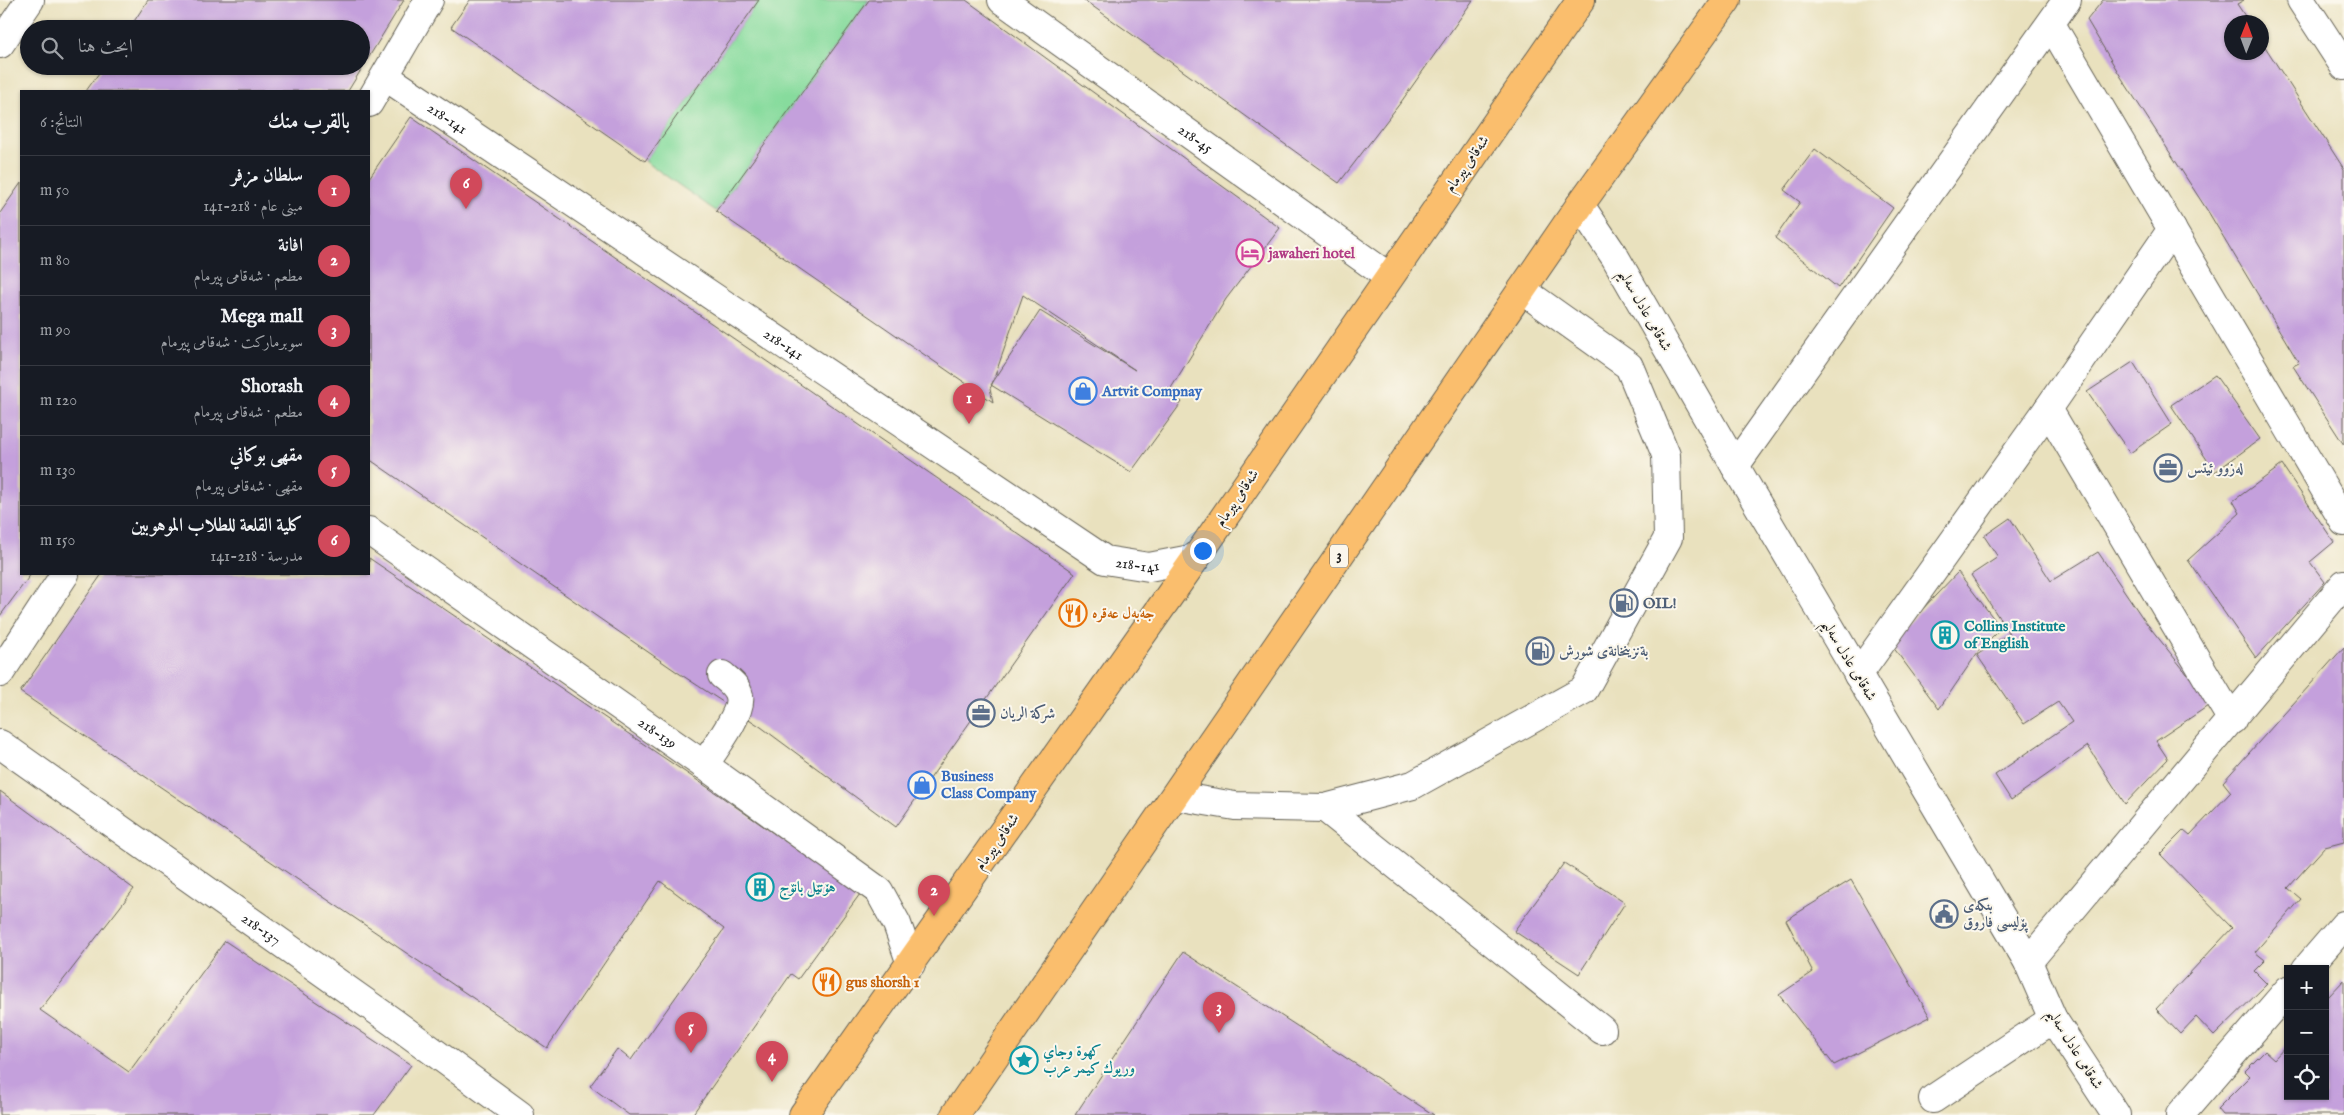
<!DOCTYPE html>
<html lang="ar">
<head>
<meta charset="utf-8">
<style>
  body { margin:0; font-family:"IM FELL English",Amiri,serif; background:#20242c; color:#f1f3f6; direction:rtl }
  .controls { position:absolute; right:15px; bottom:15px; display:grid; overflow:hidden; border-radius:0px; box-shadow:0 1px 4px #0004 }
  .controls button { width:45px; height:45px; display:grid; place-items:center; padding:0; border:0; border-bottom:1px solid #363941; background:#171b24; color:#f1f3f6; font:25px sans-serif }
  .compass { position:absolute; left:2224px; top:15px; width:45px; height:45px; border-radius:50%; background:#171b24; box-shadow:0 1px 4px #0004; rotate:1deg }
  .you { position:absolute; left:1202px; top:550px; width:18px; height:18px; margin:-12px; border:4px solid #fff; border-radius:50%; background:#1a73e8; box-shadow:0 0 0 8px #1a73e833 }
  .badge { display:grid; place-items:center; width:32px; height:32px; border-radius:50%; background:#d1495b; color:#fff; font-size:16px; font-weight:700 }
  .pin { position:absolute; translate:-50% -41px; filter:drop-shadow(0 1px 2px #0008) }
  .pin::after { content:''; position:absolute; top:26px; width:18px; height:15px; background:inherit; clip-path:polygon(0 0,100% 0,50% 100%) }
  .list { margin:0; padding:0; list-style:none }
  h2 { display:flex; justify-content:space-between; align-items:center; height:65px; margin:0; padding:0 20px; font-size:21px }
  h2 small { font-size:16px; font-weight:400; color:#9ea1a6 }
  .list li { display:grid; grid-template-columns:32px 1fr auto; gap:15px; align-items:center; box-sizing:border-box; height:70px; padding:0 20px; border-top:1px solid #363941 }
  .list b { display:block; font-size:19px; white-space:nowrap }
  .list p { margin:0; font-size:16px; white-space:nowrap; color:#9ea1a6 }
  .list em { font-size:16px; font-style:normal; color:#9ea1a6 }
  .icon { flex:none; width:28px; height:28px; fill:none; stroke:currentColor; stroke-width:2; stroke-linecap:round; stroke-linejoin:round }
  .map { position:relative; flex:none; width:2344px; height:1115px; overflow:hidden; direction:ltr }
  .search { position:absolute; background:#171b24; box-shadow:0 1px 4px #0004; left:20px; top:20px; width:350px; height:55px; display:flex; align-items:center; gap:12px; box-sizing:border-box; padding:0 18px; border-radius:28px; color:#9ea1a6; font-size:19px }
  .panel { position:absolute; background:#171b24; box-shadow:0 1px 4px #0004; left:20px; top:90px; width:350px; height:485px; border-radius:0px; direction:rtl }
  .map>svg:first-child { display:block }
  .green { fill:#87db9d; stroke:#527c5c }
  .building { fill:#c4a0dc }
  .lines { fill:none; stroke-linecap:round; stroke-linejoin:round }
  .minor-casing { stroke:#646155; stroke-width:30 }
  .highway-casing { stroke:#646155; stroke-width:30 }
  .minor { stroke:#fff; stroke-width:28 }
  .highway { stroke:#fabe6d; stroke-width:28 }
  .labels { text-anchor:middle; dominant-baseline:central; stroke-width:4; stroke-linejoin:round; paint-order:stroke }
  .shield { fill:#fbf7ec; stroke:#5f5e5a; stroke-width:1 }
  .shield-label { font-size:14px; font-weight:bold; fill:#1c1c1c }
  .street-label { font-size:15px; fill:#1c1c1c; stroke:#fbf7ec }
  .hotel-label { font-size:15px; font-weight:bold; fill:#b23c85; stroke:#fbf7ec; text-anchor:start }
  .shop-label { font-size:15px; font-weight:bold; fill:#366cbe; stroke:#fbf7ec; text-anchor:start }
  .service-label { font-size:15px; font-weight:bold; fill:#4e5e75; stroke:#fbf7ec; text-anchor:start }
  .food-label { font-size:15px; font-weight:bold; fill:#c56008; stroke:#fbf7ec; text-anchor:start }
  .culture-label { font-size:15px; font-weight:bold; fill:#0d838f; stroke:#fbf7ec; text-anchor:start }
</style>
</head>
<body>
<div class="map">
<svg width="2344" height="1115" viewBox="0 0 2344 1115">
  <rect width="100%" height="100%" fill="#fbf7ec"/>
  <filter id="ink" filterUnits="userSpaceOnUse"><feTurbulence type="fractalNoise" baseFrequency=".02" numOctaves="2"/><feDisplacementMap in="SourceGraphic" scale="10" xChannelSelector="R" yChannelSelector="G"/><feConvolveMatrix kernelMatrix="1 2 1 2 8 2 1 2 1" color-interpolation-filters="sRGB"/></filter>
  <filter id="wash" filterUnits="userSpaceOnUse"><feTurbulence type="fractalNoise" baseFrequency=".0096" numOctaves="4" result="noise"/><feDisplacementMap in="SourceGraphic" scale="20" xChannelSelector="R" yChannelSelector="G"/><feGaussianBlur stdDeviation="1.12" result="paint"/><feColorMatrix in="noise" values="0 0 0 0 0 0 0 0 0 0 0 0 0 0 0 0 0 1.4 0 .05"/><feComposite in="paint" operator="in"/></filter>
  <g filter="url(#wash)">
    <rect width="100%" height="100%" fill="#e9e1be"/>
    <!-- green -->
    <path class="green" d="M759,0H869L716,211L645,161Z"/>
    <g id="blocks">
      <!-- building -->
      <path class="building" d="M148,0H404L348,91H86L104,66H361V29H129Z
        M470,0H759L645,161L451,27Z
        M869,0H966L1280,228L1226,299L1168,393L1182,402L1131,472L991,385L1040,311L1135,370L1023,295L991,387L990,388L993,402L716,211Z
        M1084,0H1473L1401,102L1339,183Z
        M2103,0H2244L2237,4L2249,22H2232V52H2262V42L2344,169V445L2293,366L2299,363L2209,213L2121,77L2087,20Z
        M411,117L1075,573L896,827L761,727L677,672L369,459V178Z
        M1815,149L1893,208L1838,288L1775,238L1800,202L1784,190Z
        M21,183V574H31L0,616V213Z
        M2133,362L2172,424L2130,453L2087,392Z
        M2215,375L2260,439L2215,472L2171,405Z
        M2282,465L2334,542L2310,562L2325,582L2256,658L2188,560L2240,513L2233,501Z
        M2010,518L2051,581L2098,552L2144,620L2211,704L2156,741L2168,759L2125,804L2088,746L2011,800L1995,775L2072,722L2058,702L2024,724L1977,655L2009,633L1971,575L1998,557L1984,536Z
        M369,558L719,795L860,894L798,979L791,974L692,1115H629L590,1086L617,1049L631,1060L724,929L660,881L547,1048L20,692L102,574H369Z
        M1958,572L2001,628L1980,649L1939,709L1890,643Z
        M2344,647V842L2325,847L2288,888L2301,899L2255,952L2265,960L2254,971L2267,984L2214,1036L2196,1017L2180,1034L2156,1009L2232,928L2160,854L2184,830L2190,835L2231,792L2223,782Z
        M0,791L134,889L40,1010L129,1072L225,941L411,1065L374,1115H0Z
        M1564,863L1625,903L1579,974L1514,931Z
        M1851,880L1930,1017L1834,1065L1779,995L1813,972L1786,920Z
        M1183,952L1434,1115H1075Z
        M2344,980V1115H2222L2217,1109L2250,1076L2245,1071L2265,1051L2274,1059L2288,1044V1096H2325V995L2328,997Z"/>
    </g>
  </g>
  <g filter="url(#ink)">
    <use href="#blocks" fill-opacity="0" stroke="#646155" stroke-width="1"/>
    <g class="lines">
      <!-- minor casing -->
      <g class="minor-casing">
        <g id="minor">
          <path id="s1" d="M1002,0L1389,277"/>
          <path d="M2301,0L2344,66"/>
          <path d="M2051,24L2344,522"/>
          <path d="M0,44L30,0"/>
          <path id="s2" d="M386,77L1105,560L1149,567L1196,558"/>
          <path d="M369,103L429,0"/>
          <path d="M1580,205L1615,257L1735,466L2028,962L2053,1019L2116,1115"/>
          <path d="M2048,409L2232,720"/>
          <path d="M1735,466L2067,0"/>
          <path id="s3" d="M369,531L704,765L879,891L897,924L911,964"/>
          <path d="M0,673L65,574"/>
          <path d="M1858,675L2048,409L2172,229"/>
          <path id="s4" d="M0,744L393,1022L520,1115"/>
          <path d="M704,765C714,750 743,712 739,696C737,686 729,681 722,675"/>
          <path d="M1175,796L1235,806L1325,808L1413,785L1584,690L1668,538L1666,455L1629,366L1522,290"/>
          <path d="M1325,808L1602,1030"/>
          <path d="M2028,962L2344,584"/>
          <path d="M2306,969L2344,925"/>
          <path d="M1933,1099L2053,1019"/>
          <path d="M2180,1115L2288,990"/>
        </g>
      </g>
      <!-- highway casing -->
      <g class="highway-casing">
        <path id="highway" d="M803,1115L1196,558L1581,0
          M955,1115L1580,205L1727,0"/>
      </g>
      <!-- minor -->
      <use href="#minor" class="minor"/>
      <!-- highway -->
      <use href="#highway" class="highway"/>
    </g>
  </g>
  <!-- icons -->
  <defs>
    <g id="hotel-ring" transform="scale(1.4375)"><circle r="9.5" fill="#fbf7ec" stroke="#d1479c" stroke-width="1.5"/><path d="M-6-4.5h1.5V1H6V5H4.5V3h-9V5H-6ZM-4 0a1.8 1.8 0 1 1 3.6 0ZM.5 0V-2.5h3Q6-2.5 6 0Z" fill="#d1479c"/></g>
    <g id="shop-ring" transform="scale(1.4375)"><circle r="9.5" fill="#fbf7ec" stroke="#3f7fe0" stroke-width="1.5"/><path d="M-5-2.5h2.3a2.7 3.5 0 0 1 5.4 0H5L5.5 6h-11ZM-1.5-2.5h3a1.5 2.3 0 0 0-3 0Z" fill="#3f7fe0"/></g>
    <g id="office-ring" transform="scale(1.4375)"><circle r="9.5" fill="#fbf7ec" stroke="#5c6f8a" stroke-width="1.5"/><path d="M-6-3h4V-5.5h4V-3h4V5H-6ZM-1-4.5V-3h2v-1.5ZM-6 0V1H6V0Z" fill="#5c6f8a"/></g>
    <g id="fuel-ring" transform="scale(1.4375)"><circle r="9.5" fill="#fbf7ec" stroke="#5c6f8a" stroke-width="1.5"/><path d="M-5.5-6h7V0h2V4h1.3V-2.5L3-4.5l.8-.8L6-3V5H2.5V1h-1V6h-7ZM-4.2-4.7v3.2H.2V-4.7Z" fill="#5c6f8a"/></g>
    <g id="restaurant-ring" transform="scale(1.4375)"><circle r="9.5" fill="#fbf7ec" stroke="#e8710a" stroke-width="1.5"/><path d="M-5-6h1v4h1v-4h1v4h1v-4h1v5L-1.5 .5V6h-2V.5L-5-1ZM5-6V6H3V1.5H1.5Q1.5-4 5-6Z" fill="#e8710a"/></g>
    <g id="building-ring" transform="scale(1.4375)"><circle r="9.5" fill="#fbf7ec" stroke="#0f9aa8" stroke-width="1.5"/><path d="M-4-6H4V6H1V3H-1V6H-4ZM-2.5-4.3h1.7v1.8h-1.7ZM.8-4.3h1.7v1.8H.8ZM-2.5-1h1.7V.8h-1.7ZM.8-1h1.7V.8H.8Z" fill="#0f9aa8"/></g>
    <g id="civic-ring" transform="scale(1.4375)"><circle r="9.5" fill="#fbf7ec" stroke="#5c6f8a" stroke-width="1.5"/><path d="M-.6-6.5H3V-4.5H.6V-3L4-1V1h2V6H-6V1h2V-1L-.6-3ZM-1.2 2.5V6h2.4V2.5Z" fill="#5c6f8a"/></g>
    <g id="sight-ring" transform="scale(1.4375)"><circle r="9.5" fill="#fbf7ec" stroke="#0f9aa8" stroke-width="1.5"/><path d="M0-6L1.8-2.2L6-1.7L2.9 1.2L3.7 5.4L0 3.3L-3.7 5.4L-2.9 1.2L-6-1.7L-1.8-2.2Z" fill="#0f9aa8"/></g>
  </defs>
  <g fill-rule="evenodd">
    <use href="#hotel-ring" x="1250" y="253"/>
    <use href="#shop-ring" x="1083" y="391"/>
    <use href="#office-ring" x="2168" y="468"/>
    <use href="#fuel-ring" x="1624" y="603"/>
    <use href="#restaurant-ring" x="1073" y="613"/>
    <use href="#building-ring" x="1945" y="635"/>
    <use href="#fuel-ring" x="1540" y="651"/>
    <use href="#office-ring" x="981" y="713"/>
    <use href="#shop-ring" x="922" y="785"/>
    <use href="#building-ring" x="760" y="887"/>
    <use href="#civic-ring" x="1944" y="914"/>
    <use href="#restaurant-ring" x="827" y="982"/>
    <use href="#sight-ring" x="1024" y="1060"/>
  </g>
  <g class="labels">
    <!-- shield labels -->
    <rect class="shield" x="1330" y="544.5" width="18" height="23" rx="4"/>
    <g class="shield-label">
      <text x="1339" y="556">3</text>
    </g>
    <!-- street labels -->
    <g class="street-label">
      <text stroke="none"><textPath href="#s2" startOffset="74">218-141</textPath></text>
      <text stroke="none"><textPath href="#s1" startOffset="238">218-45</textPath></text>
      <text transform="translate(1467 164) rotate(-55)">شەقامی پیرمام</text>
      <text transform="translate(1645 310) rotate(60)">شەقامی عادل سەلیم</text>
      <text stroke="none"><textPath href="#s2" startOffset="479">218-141</textPath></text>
      <text transform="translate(1237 498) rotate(-56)">شەقامی پیرمام</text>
      <text stroke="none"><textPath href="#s2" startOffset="899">218-141</textPath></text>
      <text transform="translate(1849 660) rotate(59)">شەقامی عادل سەلیم</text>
      <text stroke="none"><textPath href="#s3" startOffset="352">218-139</textPath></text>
      <text transform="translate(997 842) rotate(-55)">شەقامی پیرمام</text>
      <text stroke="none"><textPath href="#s4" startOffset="320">218-137</textPath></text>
      <text transform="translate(2075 1049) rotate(58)">شەقامی عادل سەلیم</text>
    </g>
    <!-- hotel labels -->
    <g class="hotel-label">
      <text x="1269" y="253">jawaheri hotel</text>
    </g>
    <!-- shop labels -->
    <g class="shop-label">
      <text x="1102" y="391">Artvit Compnay</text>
      <text x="941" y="776">Business<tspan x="941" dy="17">Class Company</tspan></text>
    </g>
    <!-- service labels -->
    <g class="service-label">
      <text x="2187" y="468">لەزوو ئیتس</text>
      <text x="1643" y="603">OIL!</text>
      <text x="1559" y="651">بةنزينخانةى شورش</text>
      <text x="1000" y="713">شركة الريان</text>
      <text x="1963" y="905">بنکەی<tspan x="1963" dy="17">پۆلیسی فاروق</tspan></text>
    </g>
    <!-- food labels -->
    <g class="food-label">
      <text x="1092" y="613">جەبەل عەقرە</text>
      <text x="846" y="982">gus shorsh 1</text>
    </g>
    <!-- culture labels -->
    <g class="culture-label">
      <text x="1964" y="626">Collins Institute<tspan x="1964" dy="17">of English</tspan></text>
      <text x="779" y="887">هۆتێل بانۆج</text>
      <text x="1043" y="1051">كهوة وجاي<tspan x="1043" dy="17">وريوك كيمر عرب</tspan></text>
    </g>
  </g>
</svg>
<div class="controls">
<button>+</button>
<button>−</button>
<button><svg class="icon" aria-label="locate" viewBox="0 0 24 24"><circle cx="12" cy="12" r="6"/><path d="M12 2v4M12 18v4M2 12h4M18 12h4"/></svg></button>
</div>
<svg class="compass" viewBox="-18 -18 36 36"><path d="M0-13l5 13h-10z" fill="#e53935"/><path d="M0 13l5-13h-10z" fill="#9ea1a6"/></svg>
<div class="you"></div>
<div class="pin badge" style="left:969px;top:424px">1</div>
<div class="pin badge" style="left:934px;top:916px">2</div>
<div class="pin badge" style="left:1219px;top:1033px">3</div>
<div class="pin badge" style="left:772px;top:1082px">4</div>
<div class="pin badge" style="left:691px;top:1053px">5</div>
<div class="pin badge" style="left:466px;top:209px">6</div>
<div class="search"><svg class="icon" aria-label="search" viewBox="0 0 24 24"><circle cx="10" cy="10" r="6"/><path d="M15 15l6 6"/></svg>ابحث هنا</div>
<section class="panel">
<h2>بالقرب منك<small>النتائج: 6</small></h2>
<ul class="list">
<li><span class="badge">1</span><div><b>سلطان مزفر</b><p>مبنى عام · 218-141</p></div><em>50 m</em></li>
<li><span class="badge">2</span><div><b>افانة</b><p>مطعم · شەقامی پیرمام</p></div><em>80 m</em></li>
<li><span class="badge">3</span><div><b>Mega mall</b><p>سوبرماركت · شەقامی پیرمام</p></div><em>90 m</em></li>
<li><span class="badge">4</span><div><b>Shorash</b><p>مطعم · شەقامی پیرمام</p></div><em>120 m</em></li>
<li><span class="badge">5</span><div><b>مقهى بوكاني</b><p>مقهى · شەقامی پیرمام</p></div><em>130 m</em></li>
<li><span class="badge">6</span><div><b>کلیة القلعة للطلاب الموهوبین</b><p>مدرسة · 218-141</p></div><em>150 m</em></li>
</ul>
</section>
</div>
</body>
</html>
